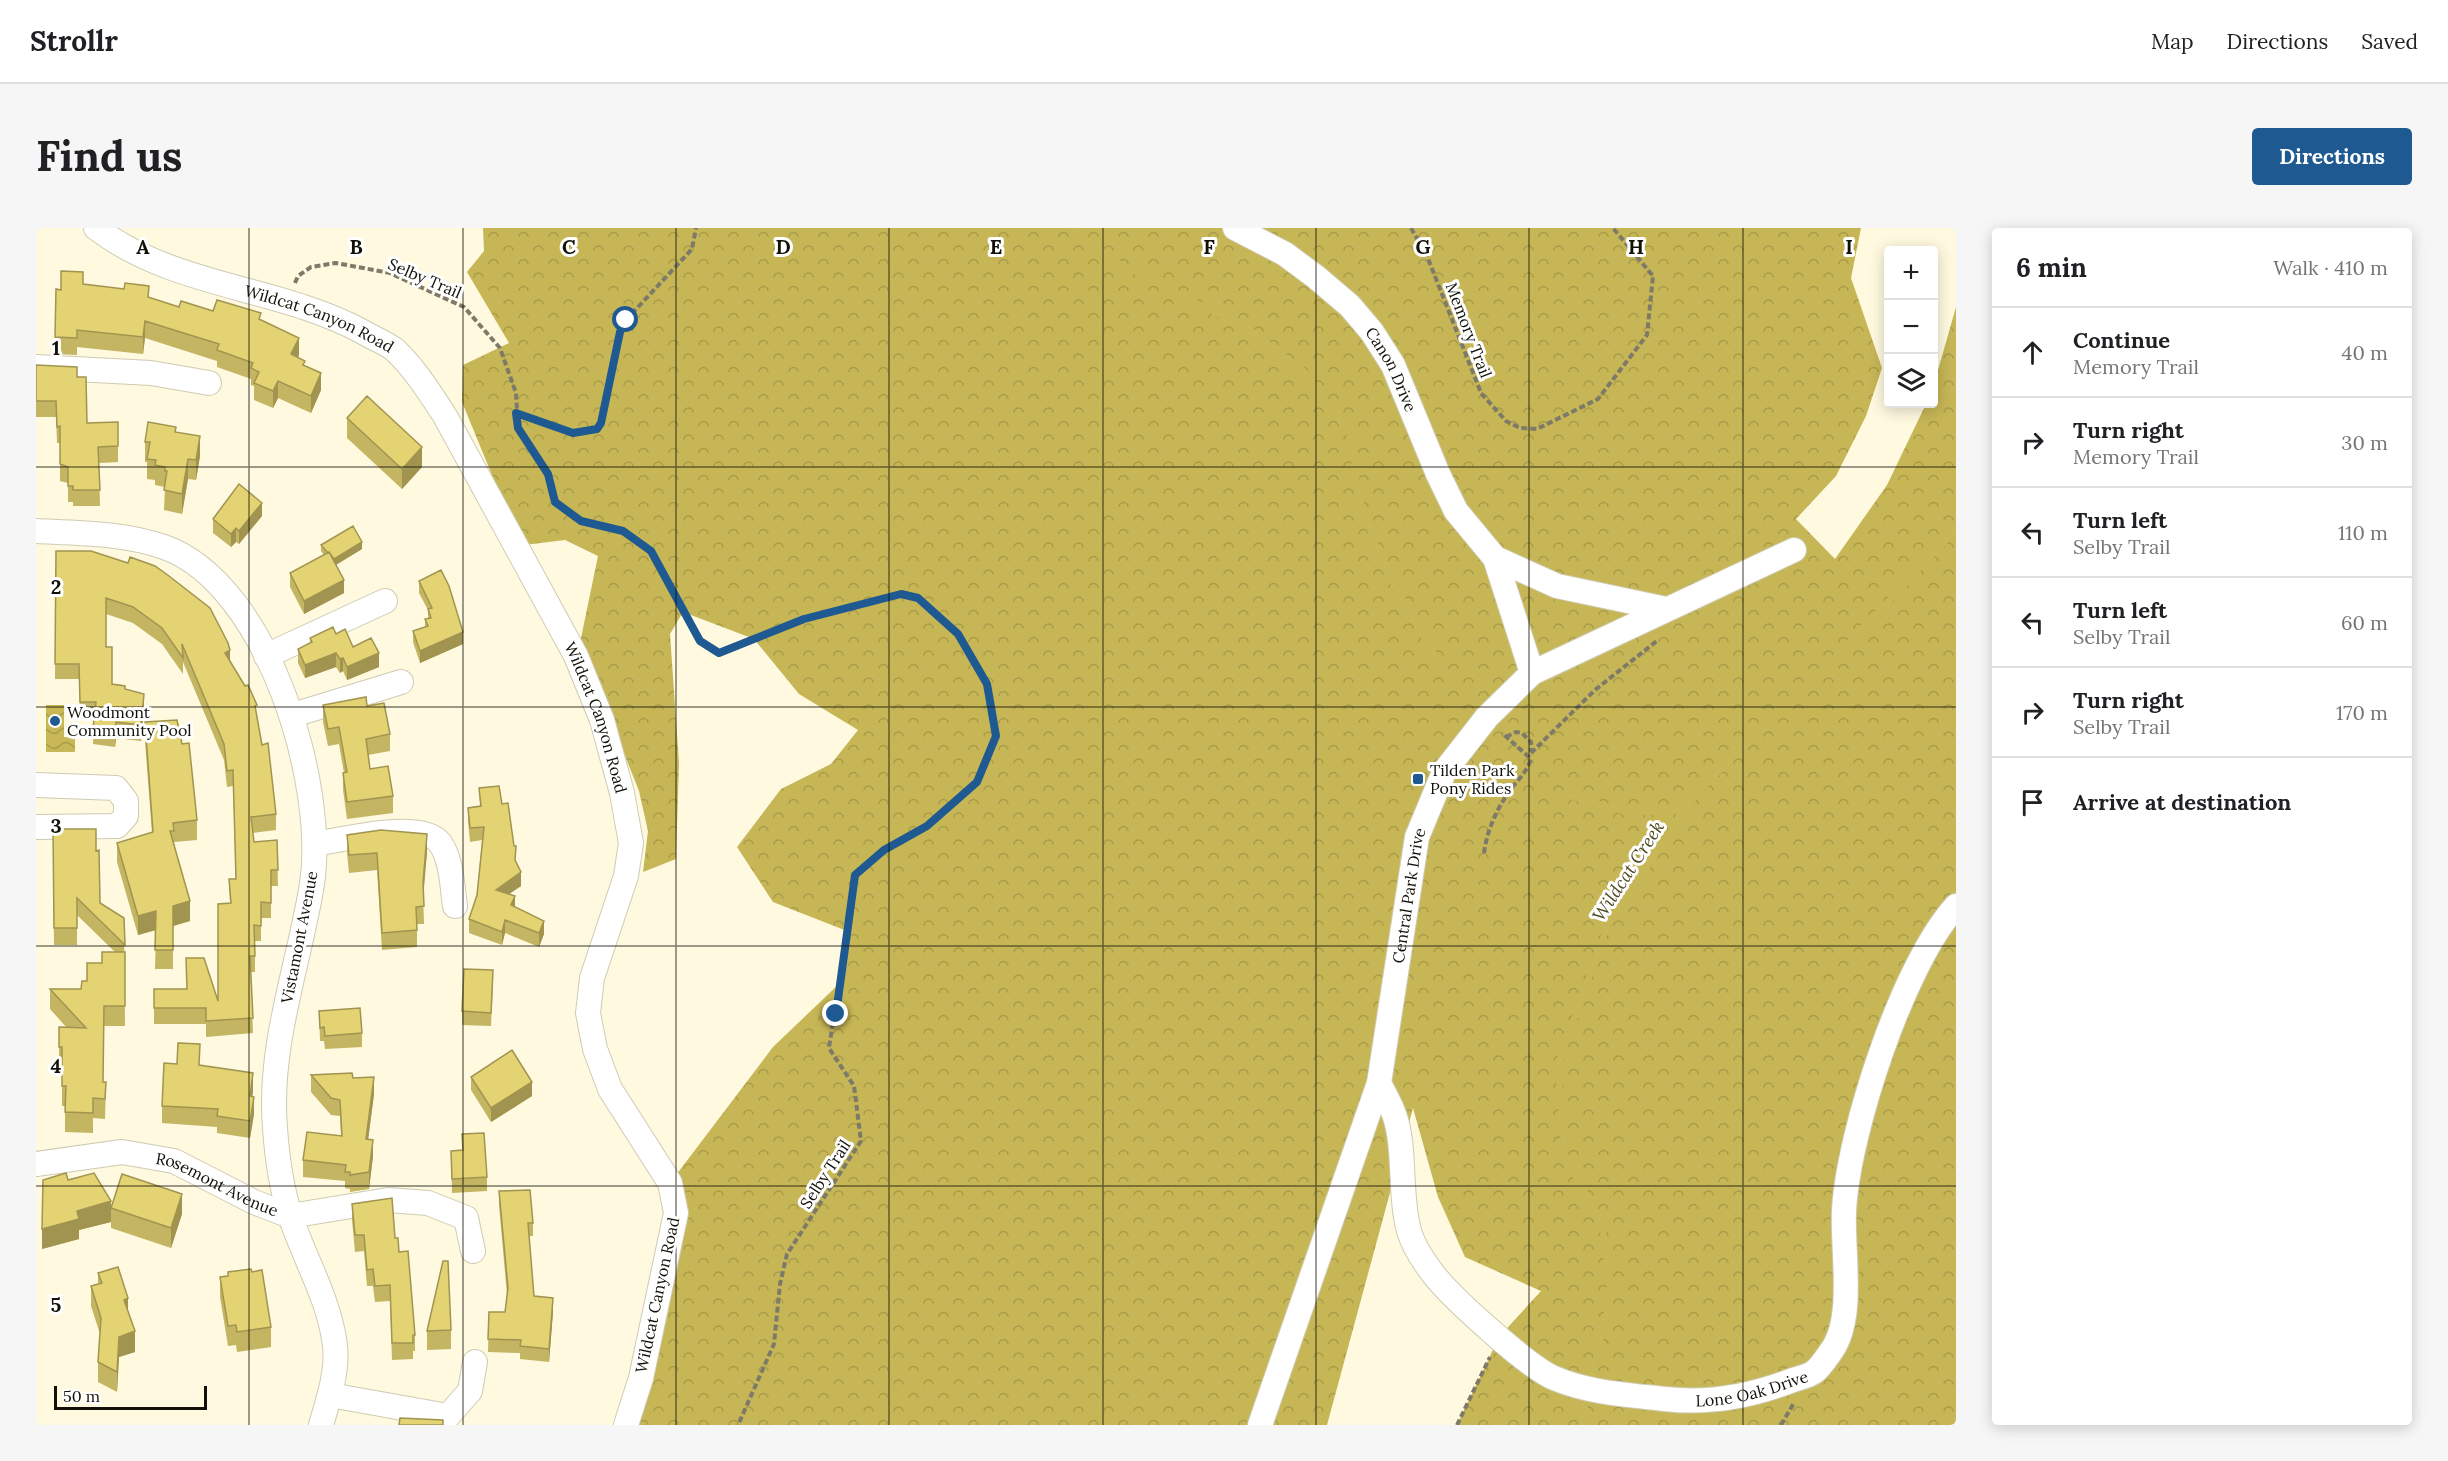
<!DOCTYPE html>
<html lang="en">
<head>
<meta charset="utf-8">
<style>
  body { margin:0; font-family:Lora,serif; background:#f6f6f6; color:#202124 }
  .controls { position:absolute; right:18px; top:18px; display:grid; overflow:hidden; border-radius:6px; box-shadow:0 3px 15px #0003 }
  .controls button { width:54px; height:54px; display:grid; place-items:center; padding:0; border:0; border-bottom:2px solid #e0e0e0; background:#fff; color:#202124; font:30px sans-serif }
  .scale { position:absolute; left:18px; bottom:15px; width:153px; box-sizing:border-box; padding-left:6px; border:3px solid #121108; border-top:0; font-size:16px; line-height:21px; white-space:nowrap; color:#121108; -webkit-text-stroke:4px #fff; paint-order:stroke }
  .stop { position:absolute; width:18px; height:18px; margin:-14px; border:4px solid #1e5a91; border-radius:50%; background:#fff }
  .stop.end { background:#1e5a91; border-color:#fff; box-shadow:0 2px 6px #0008 }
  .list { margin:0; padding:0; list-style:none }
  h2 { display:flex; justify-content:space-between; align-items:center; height:78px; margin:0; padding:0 24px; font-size:26px }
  h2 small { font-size:20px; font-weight:400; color:#757577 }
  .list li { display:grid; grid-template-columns:39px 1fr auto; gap:18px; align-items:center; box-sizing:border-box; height:90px; padding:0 24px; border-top:2px solid #e0e0e0 }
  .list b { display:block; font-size:22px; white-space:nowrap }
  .list p { margin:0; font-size:20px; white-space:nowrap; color:#757577 }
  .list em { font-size:20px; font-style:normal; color:#757577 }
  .icon { flex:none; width:33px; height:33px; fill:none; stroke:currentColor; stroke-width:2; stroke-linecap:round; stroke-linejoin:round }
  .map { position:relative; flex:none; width:1920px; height:1197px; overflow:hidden; border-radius:6px }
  header { display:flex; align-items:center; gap:36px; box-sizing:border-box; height:84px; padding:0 30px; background:#fff; border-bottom:2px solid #e0e0e0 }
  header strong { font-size:28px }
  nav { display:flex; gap:33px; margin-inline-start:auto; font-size:21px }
  .intro { display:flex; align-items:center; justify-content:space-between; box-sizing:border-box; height:144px; padding:0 36px }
  h1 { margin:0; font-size:42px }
  .button { padding:15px 27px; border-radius:6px; background:#1e5a91; color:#fff; font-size:21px; font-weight:700 }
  main { display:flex; gap:36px; padding:0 36px }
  aside { flex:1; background:#fff; border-radius:6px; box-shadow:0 3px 15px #0003 }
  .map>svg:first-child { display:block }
  .forest { fill:url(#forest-crowns) }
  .water { fill:url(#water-waves) }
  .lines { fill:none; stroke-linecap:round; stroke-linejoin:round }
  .stream { stroke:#c7b757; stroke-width:6 }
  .minor-casing { stroke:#cfcbb2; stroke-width:26 }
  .path { stroke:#7d7a6a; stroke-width:4; stroke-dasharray:6 3; stroke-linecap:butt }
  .minor { stroke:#fff; stroke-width:24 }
  .wall { fill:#c4b563 }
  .shaded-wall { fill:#a09450 }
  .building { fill:#e4d373; stroke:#a09450; stroke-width:1.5 }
  .route { stroke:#1e5a91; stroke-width:8 }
  .grid { fill:none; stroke:#121108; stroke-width:1.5; stroke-opacity:0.55 }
  .poi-dot { fill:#1e5a91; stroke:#fff; stroke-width:2 }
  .labels { text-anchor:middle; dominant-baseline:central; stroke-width:6; stroke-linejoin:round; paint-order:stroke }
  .street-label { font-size:16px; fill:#121108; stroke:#fff }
  .poi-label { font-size:16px; fill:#121108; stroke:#fff; text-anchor:start }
  .water-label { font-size:18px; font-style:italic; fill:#514a21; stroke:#fff }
  .grid-label { font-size:20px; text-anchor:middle; font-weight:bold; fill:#121108; stroke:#fff; stroke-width:6; stroke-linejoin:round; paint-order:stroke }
</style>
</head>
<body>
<header>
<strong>Strollr</strong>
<nav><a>Map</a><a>Directions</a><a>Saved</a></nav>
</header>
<div class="intro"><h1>Find us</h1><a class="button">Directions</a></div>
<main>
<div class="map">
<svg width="1920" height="1197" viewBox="0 0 1920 1197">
  <defs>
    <pattern id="forest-crowns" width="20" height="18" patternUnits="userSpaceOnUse" patternTransform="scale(1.5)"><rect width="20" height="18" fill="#c6b656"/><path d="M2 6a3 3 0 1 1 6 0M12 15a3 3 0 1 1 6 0" fill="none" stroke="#a99b49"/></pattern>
    <pattern id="water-waves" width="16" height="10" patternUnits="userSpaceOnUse" patternTransform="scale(1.5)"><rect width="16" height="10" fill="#c7b757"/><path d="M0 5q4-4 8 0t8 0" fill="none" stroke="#aa9c4a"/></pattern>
  </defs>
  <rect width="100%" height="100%" fill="#fef9df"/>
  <!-- forest -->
  <path class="forest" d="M447,0H1825L1815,50L1846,140L1830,188L1800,248L1760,291L1799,331L1851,257L1890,176H1898V156L1920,79V1197H1421L1463,1109L1505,1063L1429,1029L1402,969L1377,880L1291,1197H590L634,955L737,819L804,755L811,703L737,674L701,619L745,561L795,536L822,502L763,466L718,411L647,384L634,406L643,535L640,631L607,644L612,603L603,563L544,415L562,328L529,312L488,317L474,291L426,174L427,137L473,115L431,44L448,23Z"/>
  <!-- water -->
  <path class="water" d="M10,477H28V509L39,510V524H10Z"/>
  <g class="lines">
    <!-- stream -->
    <path class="stream" d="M1035,0L1082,35L1212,101L1269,144L1315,208L1323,270L1347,338L1402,433
      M1531,567L1590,584L1649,583
      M1554,1155L1575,1067L1566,993L1529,930L1522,837L1572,696L1661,565L1800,428L1920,302
      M1545,1197L1552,1165"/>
    <!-- minor casing -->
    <g class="minor-casing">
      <g id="minor">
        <path id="s1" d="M60,0C139,60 242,58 327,104C337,110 350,115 359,122C379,141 394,165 409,188L540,428L566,492L586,565L595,615L590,648L556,750L552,785L559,821L574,861L634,955L640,985L605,1150L590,1197"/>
        <path id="s2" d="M1199,0L1249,26L1280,49L1314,78L1336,104L1357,137L1402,246L1420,283L1459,330L1496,445"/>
        <path d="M0,139L115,145L173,155"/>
        <path d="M0,303C42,305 88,305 128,319C232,356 291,556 276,656C263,737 232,817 239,900C241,929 246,963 255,990C269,1032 294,1073 299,1118C302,1143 292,1173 285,1197"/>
        <path d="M1459,330L1521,358L1630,381"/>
        <path d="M230,428L349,373"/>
        <path d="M257,487L365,454"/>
        <path d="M0,557L80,560L90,573V588L81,598L0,599"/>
        <path d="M279,616C305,612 386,591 404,615C416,632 416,658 419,678"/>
        <path id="s3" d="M1343,855C1348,865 1354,875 1358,886C1370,918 1363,967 1373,1003C1378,1020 1388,1034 1398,1047C1417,1071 1492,1139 1518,1150C1553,1165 1593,1167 1629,1171C1673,1176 1716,1168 1757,1152C1763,1150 1773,1148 1778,1144C1784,1140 1791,1129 1796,1122C1819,1089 1806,1023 1808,983C1812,905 1867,736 1920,678"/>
        <path id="s4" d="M0,936L86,924L138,933L218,974L254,988L352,972L392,975L430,990L437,1023"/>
        <path d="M294,1167L412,1188L434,1163L439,1134"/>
        <path id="s5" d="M1224,1197L1343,855L1381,609L1408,544L1451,489L1496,445L1758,322"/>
      </g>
    </g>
    <!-- path -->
    <path class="path" d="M1375,0L1391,28L1445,165L1470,193L1484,200L1501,201L1562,171L1611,107L1617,48L1577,0
      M259,55L262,48L275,39L300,35L354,45L428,79L464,120L480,165L482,200L512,246L519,274L545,293L587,303L615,323L633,353L664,413L683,425L768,391L865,366L882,370L922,406L951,456L960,508L941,554L891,598L848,622L819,647L793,820L818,858L825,913L751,1026L744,1056L738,1116L702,1197
      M480,185L537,205L561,201L565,195L584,104L590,92L656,21L660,0
      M1470,509L1480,504L1486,505L1495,514V524
      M1495,525L1559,462L1622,412
      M1448,625C1451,603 1460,582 1473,564C1480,553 1490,546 1494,533L1493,529L1466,505
      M1421,1197L1454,1129
      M1745,1197L1758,1175"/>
    <!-- minor -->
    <use href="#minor" class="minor"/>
  </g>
  <!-- wall -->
  <path class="wall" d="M47,56L113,70L143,79L177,83L225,92L263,127L262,129L269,138L285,162L275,185L242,170L237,180L218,172V158L215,157V151L181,139V133L109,110L107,126L41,119V127L19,126L20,61L25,62Z
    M0,137L41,149L51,195L82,218V234L63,235L64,278H37V274H32V255L24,253V215H21L20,189H0Z
    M311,190L386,239L366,261L311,210Z
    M140,204L164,228L160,252L152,251L146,286L128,282L129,259L119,257V252L111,251V234H109V214Z
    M226,288L203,316L200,314L195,319L177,305V291Z
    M285,317L326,321L300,337L308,365L268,386L254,359V345L288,327L285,323Z
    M20,323L194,433L221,490L240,586V602L217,605L218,614L241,612L242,658H235V690H225V713H219V744H215L217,805L170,809V796H118V761L182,773L194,675L193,651H200L197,558L191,559L188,532L147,434V446L126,416L97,395L70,386V419L76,456L89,461L108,482L105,513L80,510L79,519L57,516L58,489H44L43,451H19Z
    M383,353L427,416L384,435L377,414V403L389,399V391H392V382L383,365Z
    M300,406L317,419L343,439L311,452L307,443L304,445L300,439L269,450L262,435V421L274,415V410Z
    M287,477L331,478L354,506V523L332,527L334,541L357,568V585L311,591L307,562V545H308L303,516L292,518L287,494Z
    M109,494L161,592V612L138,614L154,693L137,698V741H119L120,702L102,707L81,634V615L116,605L109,513Z
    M443,560L466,576L485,658L473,666L479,679L508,706L503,719L469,705L466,717L433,705V691L441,667L446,612L434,614L432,593V580L444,579Z
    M17,601L60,623L64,675L88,690L89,798H68L67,854H70L69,891L57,890V905L29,904V878H26V839H23V799L31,800L14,781V761H45L66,735L79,724L41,687V717H18Z
    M311,607L391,624L387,664L388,696H381V719L346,722L341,642L313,645L311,625Z
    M457,755L455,798L426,797V783Z
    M283,783L326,805V819L289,821L288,813H284Z
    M275,847L317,850L338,866L332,911L337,928L333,961L314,964V961L309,960V953L267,949V932L305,908L304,888L295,887L275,864Z
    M435,849L496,868L455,894L435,862Z
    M217,863L216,869L218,886L214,910L181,905V899L126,895V878Z
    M426,906L451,949V963L416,965L415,923L426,922Z
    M463,963L497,995V1008H493L498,1068L517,1084L513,1134L484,1131V1125L452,1124L453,1084H469L471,1067L463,977Z
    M316,976L359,1010L363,1024L379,1107V1123H377V1131L356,1132L354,1073L339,1074L337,1058H331L328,1023L319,1024L316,992Z
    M75,979L146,986L135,1020L75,1000V994L43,1002V1011L6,1021Z
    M192,1044L235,1099V1119L201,1124L200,1117L192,1118L184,1069V1049L192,1048Z
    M62,1045L92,1084L99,1124L83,1129L81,1164L62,1154V1134L64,1106L55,1078V1058L62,1056Z
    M415,1102V1121L391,1122V1103Z"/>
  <!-- shaded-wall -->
  <path class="shaded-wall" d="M109,93V110L107,126V109Z
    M263,110V127L255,143V126Z
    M285,145V162L275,185V168Z
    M242,153V170L237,180V163Z
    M164,208V228L160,252V232Z
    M386,219V239L366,261V241Z
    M152,231V251L146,286V266Z
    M226,275V288L203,316V303Z
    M200,300V314L195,319V306Z
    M326,314V321L298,338V331Z
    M308,352V365L268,386V373Z
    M427,404V416L384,435V423Z
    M194,422V438L189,425Z
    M300,425V439L269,450V437Z
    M343,425V439L311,452V439Z
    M307,430V443L304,445V431Z
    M108,466V482L105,513V497Z
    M80,494V510L79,519V503Z
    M391,606V624L387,672V655Z
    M485,644V658L460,675V662Z
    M479,668V681L475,677Z
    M154,673V693L137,698V678Z
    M120,683V702L102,707V688Z
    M469,692V705L466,717V704Z
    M508,693V706L503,719V705Z
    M217,845V863L214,886V868Z
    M338,849V866L330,928V911Z
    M496,854V868L455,894V880Z
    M218,869V886L214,910V893Z
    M337,912V928L333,961V944Z
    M146,966V986L135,1020V1000Z
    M75,973V994L43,1002V1011L6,1021V1001L41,983Z
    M92,1070V1090L88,1072Z
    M517,1070V1084L513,1134V1121Z
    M99,1103V1124L83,1129L81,1164V1144L83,1109Z"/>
  <!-- building -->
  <path class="building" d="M25,43L47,44V56L88,61L89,55L113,58L112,69L143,79L145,73L177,83L181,72L225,85L223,91L263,110L255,126L269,133L267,137L285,145L275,168L242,153L237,163L218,155L223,144L215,140L217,135L181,122L183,116L109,93L107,109L41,102V110L19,109L20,61L25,62Z
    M0,137L41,139V149H50L51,195L82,194V218L62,219L64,262H37V258H32V239L24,236V198L21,199L20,173H0Z
    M331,168L386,219L366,241L311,190Z
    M112,194L140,199L139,204L164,208L160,232L152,231L146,266L128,262L131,243H129V239L119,237L120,232L111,231L114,214H109Z
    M203,256L226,275L203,303L200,300L195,306L177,291Z
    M317,298L326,314L298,331L293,324L292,325L285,317Z
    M20,323H55L92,335L94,329L119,338L133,348L174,380L192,415L194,422L189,425L209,458L212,457L221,477L219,478L226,517L232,515L240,586L215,589L218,614L241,612L242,642H235V675L225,674V698L218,697L219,728H214L217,790L170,793V780H118V761H151L150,730H168L182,773V676L195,675L193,651H200L197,542L191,543L188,516L146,416L147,430L126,400L97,379L70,370V419H76V456L89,458V461L108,466L105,497L80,494L79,503L57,500L60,474H44L43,436H19Z
    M293,324L308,352L268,373L254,345Z
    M405,342L413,358L427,404L384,423L377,403L392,398L389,391L395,390L392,381L396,380L383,353Z
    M297,399L300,406L309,401L317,419L335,410L343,425L311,439L307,430L304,431L300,425L269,437L262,421L276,414L274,410Z
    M330,469L331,478L348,475L354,506L330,511L334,541L352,538L357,568L311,574L307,545L311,544L303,499L292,501L287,477Z
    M141,492L146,516L153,515L161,592L137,595L138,603H134L154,673L137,678V722H119L120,683L102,688L81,615L117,604L109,494Z
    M463,558L466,576L472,575L478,618H480L479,632L485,644L460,662L479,668L475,677L508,693L503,705L469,692L466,704L433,691L441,667L448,599L434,600L432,580L445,578L443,560Z
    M17,601H60V623L63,622L64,675L88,690L89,717L41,670V700H18Z
    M345,602L391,606L387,655L388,678L380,679L381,702L346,705L341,625L313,627L311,607Z
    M66,724H89V778H68L67,854H70L69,871L57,870V885L29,884L30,858H26V819H23V799L50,800L14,761H45L46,753H51V735H66Z
    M428,741L457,742L455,785L426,783Z
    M324,780L326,805L289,808L288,799L284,800L283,783Z
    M142,815L164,816L163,837L217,845L214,868L218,869L214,893L181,888L182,881L126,878L128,835L141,836Z
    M476,822L496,854L455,880L435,849Z
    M316,845L317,850L338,849L330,911L337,912L333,944L314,947V944H309L310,937L267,932L271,904L306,908L304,872L295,870L275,847Z
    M448,905L451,949L416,951L415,923L427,922L426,906Z
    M30,945L32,952L58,945L75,973L41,983L43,991L6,1001L7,952Z
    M86,946L146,966L135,1000L75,980Z
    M494,962L497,995H492L498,1068L517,1070L513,1121L484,1118L485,1112L452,1111L453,1084H469L472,1060L463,963Z
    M356,970L359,1010H362L363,1024L372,1023L379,1107H377V1115H356L354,1057L339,1058L337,1041L331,1042L328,1007H319L316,976Z
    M407,1033H412L415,1102L391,1103Z
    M82,1039L92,1070L88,1072L99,1103L83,1109L81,1144L62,1134L65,1090L55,1058L66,1055L62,1045Z
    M215,1041L216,1044L226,1042L235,1099L201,1104L200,1097L192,1098L184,1049L192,1048V1044Z
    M364,1190L407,1192V1197H363Z"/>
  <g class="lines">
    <!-- route -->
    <path class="route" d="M590,92L584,104L565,195L561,201L537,205L480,185L482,200L512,246L519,274L545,293L587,303L615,323L664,413L683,425L768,391L865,366L882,370L922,406L951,456L960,508L941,554L891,598L848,622L819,647L800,786"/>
  </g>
  <!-- grid -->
  <path class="grid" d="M213,0V1197M427,0V1197M640,0V1197M853,0V1197M1067,0V1197M1280,0V1197M1493,0V1197M1707,0V1197M0,239H1920M0,479H1920M0,718H1920M0,958H1920"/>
  <!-- markers -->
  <g class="poi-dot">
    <circle cx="19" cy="493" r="6"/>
    <rect x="1376" y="545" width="12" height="12" rx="3"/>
  </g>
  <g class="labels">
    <!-- street labels -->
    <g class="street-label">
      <text transform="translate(389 50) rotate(23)">Selby Trail</text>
      <text stroke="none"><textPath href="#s1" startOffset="242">Wildcat Canyon Road</textPath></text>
      <text transform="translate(1433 102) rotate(69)">Memory Trail</text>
      <text stroke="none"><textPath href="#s2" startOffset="216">Canon Drive</textPath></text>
      <text stroke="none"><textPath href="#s1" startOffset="746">Wildcat Canyon Road</textPath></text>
      <text stroke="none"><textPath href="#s5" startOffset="552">Central Park Drive</textPath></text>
      <text transform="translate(263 709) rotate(-79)">Vistamont Avenue</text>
      <text transform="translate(789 946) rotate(-57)">Selby Trail</text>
      <text stroke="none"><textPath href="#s4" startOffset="188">Rosemont Avenue</textPath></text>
      <text transform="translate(621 1067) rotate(-78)">Wildcat Canyon Road</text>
      <text stroke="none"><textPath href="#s3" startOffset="564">Lone Oak Drive</textPath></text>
    </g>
    <!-- poi labels -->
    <g class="poi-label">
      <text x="31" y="484">Woodmont<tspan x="31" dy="18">Community Pool</tspan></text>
      <text x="1394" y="542">Tilden Park<tspan x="1394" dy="18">Pony Rides</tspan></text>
    </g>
    <!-- water labels -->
    <g class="water-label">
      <text transform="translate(1592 643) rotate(-57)">Wildcat Creek</text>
    </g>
  </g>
  <g class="grid-label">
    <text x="107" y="26">A</text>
    <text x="320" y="26">B</text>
    <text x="533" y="26">C</text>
    <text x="747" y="26">D</text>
    <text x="960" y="26">E</text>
    <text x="1173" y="26">F</text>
    <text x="1387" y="26">G</text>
    <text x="1600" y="26">H</text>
    <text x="1813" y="26">I</text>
    <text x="20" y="127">1</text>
    <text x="20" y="366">2</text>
    <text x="20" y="605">3</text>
    <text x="20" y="845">4</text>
    <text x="20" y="1084">5</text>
  </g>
</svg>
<div class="controls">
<button>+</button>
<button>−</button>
<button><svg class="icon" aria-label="layers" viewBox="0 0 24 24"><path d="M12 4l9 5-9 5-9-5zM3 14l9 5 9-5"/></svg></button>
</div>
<div class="scale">50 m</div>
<div class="stop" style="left:590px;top:92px"></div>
<div class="stop end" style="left:800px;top:786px"></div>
</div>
<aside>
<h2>6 min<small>Walk · 410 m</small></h2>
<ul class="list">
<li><svg class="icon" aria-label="ahead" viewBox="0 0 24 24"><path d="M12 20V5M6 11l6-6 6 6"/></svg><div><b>Continue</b><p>Memory Trail</p></div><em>40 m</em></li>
<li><svg class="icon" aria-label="right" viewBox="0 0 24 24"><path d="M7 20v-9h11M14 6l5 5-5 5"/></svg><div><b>Turn right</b><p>Memory Trail</p></div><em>30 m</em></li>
<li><svg class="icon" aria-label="left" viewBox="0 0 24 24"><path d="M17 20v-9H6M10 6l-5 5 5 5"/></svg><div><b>Turn left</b><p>Selby Trail</p></div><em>110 m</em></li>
<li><svg class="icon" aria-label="left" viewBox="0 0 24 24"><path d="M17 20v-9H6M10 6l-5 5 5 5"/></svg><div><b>Turn left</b><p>Selby Trail</p></div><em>60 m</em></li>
<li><svg class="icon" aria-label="right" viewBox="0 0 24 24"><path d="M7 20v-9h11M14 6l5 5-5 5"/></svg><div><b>Turn right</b><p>Selby Trail</p></div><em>170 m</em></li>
<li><svg class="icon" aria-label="arrive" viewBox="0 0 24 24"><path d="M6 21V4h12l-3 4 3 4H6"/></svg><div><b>Arrive at destination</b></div></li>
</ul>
</aside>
</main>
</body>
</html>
